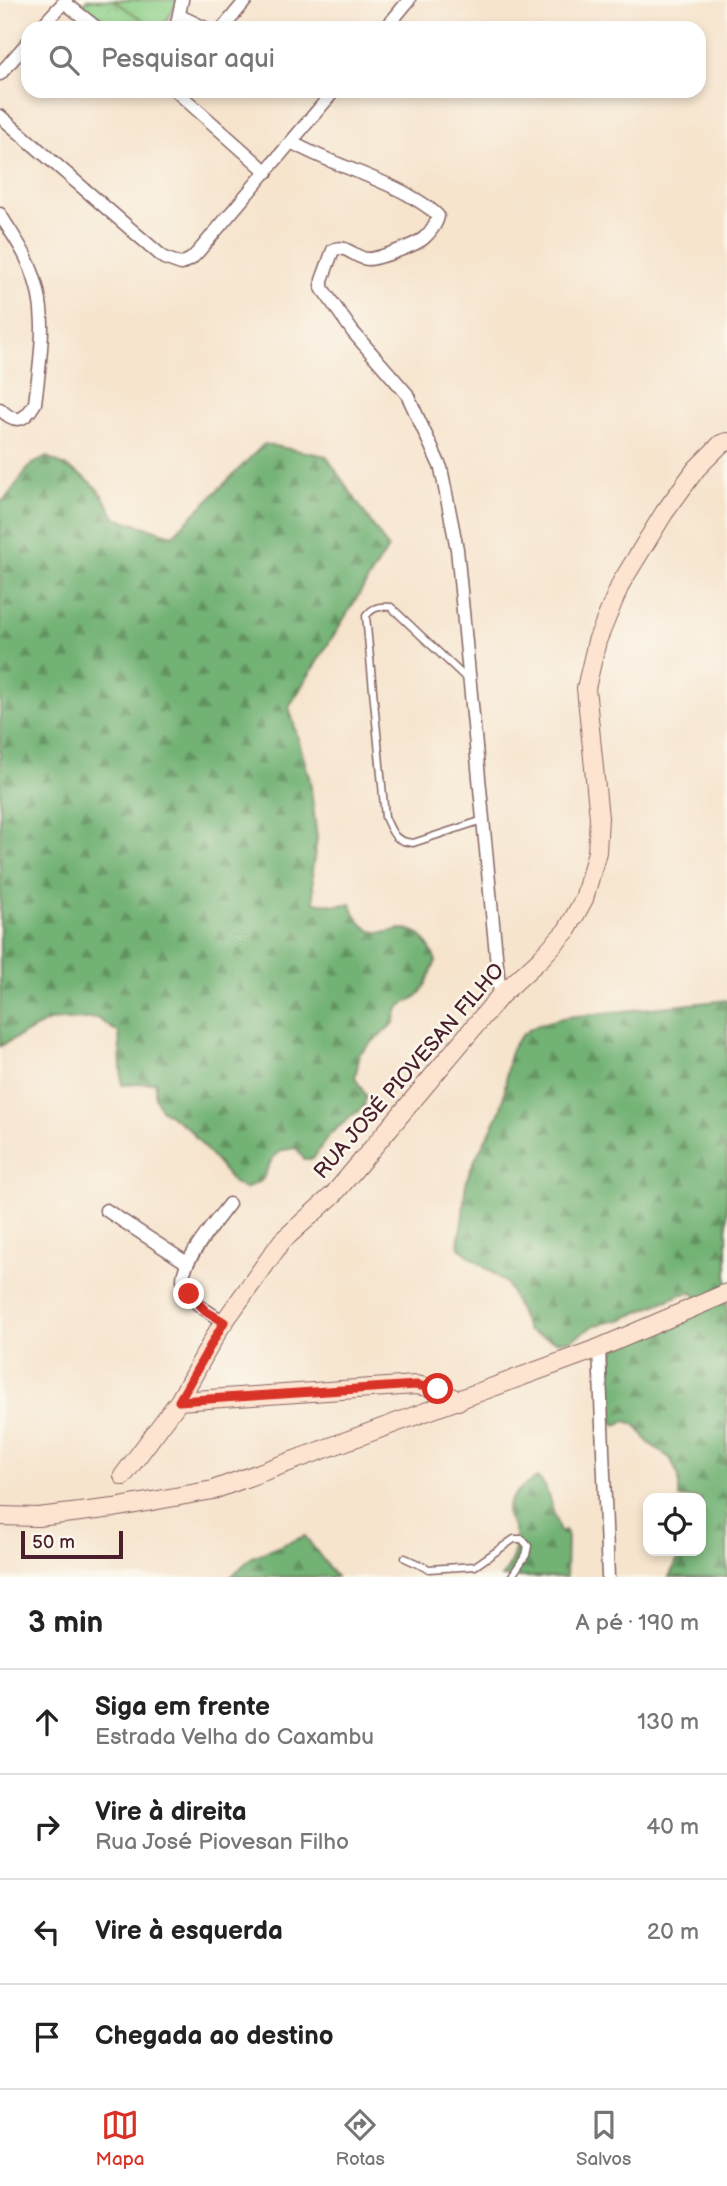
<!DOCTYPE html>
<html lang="pt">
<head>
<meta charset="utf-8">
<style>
  body { margin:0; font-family:"Balsamiq Sans",sans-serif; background:#f2f2f2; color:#222 }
  .controls { position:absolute; right:21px; bottom:21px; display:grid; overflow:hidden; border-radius:14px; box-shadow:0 4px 10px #0003 }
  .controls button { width:63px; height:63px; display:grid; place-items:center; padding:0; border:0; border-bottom:2px solid #e0e0e0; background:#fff; color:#222; font:35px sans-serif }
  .scale { position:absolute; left:21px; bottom:18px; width:102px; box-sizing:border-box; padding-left:7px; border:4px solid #4a1f2b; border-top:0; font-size:19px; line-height:24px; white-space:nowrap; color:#4a1f2b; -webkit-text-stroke:5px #fbf7ec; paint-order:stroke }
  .stop { position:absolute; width:21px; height:21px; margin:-16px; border:5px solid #d93025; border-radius:50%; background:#fff }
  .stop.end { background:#d93025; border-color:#fff; box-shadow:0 2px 7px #0008 }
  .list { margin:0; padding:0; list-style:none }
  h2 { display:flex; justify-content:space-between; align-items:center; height:91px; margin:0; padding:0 28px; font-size:30px }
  h2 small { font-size:23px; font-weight:400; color:#767676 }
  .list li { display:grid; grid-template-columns:46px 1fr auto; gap:21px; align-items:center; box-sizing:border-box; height:105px; padding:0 28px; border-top:2px solid #e0e0e0 }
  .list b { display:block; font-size:26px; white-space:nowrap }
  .list p { margin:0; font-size:23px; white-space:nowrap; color:#767676 }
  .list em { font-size:23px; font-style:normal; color:#767676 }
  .icon { flex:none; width:38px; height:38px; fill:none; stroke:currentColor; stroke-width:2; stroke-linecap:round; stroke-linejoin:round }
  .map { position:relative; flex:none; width:727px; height:1577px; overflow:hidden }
  .search { position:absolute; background:#fff; box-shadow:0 4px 10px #0003; left:21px; right:21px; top:21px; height:77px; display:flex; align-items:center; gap:18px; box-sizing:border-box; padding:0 24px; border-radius:21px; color:#767676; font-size:26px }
  .sheet { height:511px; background:#fff }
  nav { display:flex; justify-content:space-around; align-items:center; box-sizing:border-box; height:98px; border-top:2px solid #e0e0e0; background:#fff; font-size:19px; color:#767676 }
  nav a { display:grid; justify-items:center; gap:4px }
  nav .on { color:#d93025 }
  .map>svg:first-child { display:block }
  .forest { fill:url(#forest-firs); stroke:#5e6850; stroke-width:2 }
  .park { fill:url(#park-crowns); stroke:#6c7759; stroke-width:2 }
  .garden { fill:#8dcf87; stroke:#6c7759; stroke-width:2 }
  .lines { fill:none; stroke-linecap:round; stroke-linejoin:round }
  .lane-casing { stroke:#866464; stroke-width:9 }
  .street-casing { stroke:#866464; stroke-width:15 }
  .secondary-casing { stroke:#866464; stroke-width:20 }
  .lane { stroke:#fff; stroke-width:6 }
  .street { stroke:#fff; stroke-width:12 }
  .secondary { stroke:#fde4d0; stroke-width:18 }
  .route { stroke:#d93025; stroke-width:9 }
  .labels { text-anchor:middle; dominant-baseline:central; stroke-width:5; stroke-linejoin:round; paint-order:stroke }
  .street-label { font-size:21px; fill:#4a1f2b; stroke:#fbf7ec }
</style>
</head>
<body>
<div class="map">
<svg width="727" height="1577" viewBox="0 0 727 1577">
  <defs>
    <pattern id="forest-firs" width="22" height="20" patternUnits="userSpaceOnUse" patternTransform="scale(1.75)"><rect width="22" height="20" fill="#72b274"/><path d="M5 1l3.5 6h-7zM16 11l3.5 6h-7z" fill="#60905f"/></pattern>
    <pattern id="park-crowns" width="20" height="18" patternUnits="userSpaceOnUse" patternTransform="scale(1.75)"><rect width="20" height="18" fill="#8dcf87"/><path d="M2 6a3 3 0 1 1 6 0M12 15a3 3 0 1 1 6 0" fill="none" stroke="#7bb175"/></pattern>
  </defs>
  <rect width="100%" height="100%" fill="#fbf7ec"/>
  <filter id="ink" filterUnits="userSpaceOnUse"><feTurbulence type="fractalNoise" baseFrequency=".0143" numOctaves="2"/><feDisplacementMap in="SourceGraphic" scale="14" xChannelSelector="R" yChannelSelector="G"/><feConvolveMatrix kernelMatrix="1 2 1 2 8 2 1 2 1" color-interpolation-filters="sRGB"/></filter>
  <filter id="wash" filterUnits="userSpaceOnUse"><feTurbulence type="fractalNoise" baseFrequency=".00686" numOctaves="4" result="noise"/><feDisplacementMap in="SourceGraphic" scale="28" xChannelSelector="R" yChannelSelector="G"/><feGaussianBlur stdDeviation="1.57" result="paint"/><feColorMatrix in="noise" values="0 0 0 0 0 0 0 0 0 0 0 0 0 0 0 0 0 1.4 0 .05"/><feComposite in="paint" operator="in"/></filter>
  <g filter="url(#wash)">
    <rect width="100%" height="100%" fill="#f6e4cd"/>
    <!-- forest -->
    <path class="forest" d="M264,444L326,456L388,548L289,707L310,780L317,839L312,870L314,902L335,905L351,904C356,921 368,935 386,932C391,932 397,929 403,929C421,929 430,947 436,961C431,971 427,985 420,993C408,1006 396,1000 395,1022L360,1053L355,1078L366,1096L364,1106L329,1135L313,1159H304L296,1148L282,1150L272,1159L262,1180L245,1189L234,1183L188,1128L161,1109L155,1097L156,1082L122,1085L119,1033L97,1018L49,1021L0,1046V502L5,499L31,465L47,457C84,476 96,479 115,518L173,535Z
      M727,1000V1577H669L678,1559V1551H701V1498H679V1477L671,1459L649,1443L635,1424L625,1421L617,1425L613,1422C607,1396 609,1375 614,1350L694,1302L696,1296L694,1293L682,1294L620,1320L595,1325L571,1340L556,1341L528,1331L507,1284L459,1248C457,1237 461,1232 462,1222C464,1210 464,1196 466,1184C472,1158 490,1136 500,1111C510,1086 501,1054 522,1035C534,1024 552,1021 567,1017Z
      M538,1478L545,1486L559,1530L562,1534L565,1530L567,1533L566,1577H502C512,1564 519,1546 514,1530C512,1524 508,1520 507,1515C505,1498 525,1484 538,1478Z
      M305,1536L336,1577H231L252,1557Z"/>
    <!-- park -->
    <path class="park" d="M87,0H168L162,28H110L81,6Z"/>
    <!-- garden -->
    <path class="garden" d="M113,0H179L162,28H155Z"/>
  </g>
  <g filter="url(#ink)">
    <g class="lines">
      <!-- lane casing -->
      <g class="lane-casing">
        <path id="lane" d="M468,680L391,607C379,606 373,607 366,616L385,817C393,834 394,841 413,843L483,820
          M405,1558L429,1569L475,1566L514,1539H522L528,1546L526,1555L511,1577"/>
      </g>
      <!-- street casing -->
      <g class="street-casing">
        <path id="street" d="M64,2L97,28
          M180,16L205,28
          M40,28L66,0
          M176,28L182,0
          M223,28L246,0
          M386,28L409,0
          M0,74L28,42
          M176,91L267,172
          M0,116L164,258L181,264L191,259L198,252L334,91
          M291,142C328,163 370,174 407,194C418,201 429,206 438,216C437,223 430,233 424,238C416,245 378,259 368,259C355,259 346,243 333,250L322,280V288L353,332L407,394L441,468L457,549L500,996
          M0,214C9,230 21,245 28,262C50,308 41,353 35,403C25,421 16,425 0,409
          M106,1210L187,1263
          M224,1322C210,1313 183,1299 183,1279C183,1260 217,1220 229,1204
          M599,1348L608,1577"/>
      </g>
      <!-- secondary casing -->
      <g class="secondary-casing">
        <path id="secondary" d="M179,1401L416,1385L438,1389L458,1401
          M123,1476L179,1401L219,1329L282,1241L334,1194L500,996L540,959L567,930L584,899L597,852L599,818L586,688L597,641L621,583L664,513L696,469L721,444L727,442
          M0,1516L38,1517L114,1508L213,1490L599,1348L727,1293"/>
      </g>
      <!-- lane -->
      <use href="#lane" class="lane"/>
      <!-- street -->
      <use href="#street" class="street"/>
      <!-- secondary -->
      <use href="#secondary" class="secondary"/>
    </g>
  </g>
  <g class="lines" filter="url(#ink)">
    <!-- route -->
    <path class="route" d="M189,1294L206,1311L224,1322L179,1401L416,1385L438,1389"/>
  </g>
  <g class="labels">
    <!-- street labels -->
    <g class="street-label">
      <text transform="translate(409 1071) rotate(-49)">RUA JOSÉ PIOVESAN FILHO</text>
    </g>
  </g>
</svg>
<div class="controls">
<button><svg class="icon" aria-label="locate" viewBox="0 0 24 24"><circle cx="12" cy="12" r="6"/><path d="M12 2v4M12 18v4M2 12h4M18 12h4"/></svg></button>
</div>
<div class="scale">50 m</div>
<div class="stop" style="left:438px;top:1389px"></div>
<div class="stop end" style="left:189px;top:1294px"></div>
<div class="search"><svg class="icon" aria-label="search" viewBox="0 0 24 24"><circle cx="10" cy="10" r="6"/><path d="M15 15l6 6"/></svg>Pesquisar aqui</div>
</div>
<section class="sheet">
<h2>3 min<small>A pé · 190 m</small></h2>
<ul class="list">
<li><svg class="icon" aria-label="ahead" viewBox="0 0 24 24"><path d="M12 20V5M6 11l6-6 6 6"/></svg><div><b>Siga em frente</b><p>Estrada Velha do Caxambu</p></div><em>130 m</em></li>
<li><svg class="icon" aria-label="right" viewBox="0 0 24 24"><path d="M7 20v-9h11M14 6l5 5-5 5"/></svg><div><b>Vire à direita</b><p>Rua José Piovesan Filho</p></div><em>40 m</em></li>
<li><svg class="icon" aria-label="left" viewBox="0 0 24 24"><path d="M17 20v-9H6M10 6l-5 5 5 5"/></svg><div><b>Vire à esquerda</b></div><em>20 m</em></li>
<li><svg class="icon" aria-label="arrive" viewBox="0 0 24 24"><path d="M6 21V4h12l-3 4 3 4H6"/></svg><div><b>Chegada ao destino</b></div></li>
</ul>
</section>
<nav>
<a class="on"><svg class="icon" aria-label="map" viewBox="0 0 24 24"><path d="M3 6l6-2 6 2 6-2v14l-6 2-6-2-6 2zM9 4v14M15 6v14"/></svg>Mapa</a>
<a><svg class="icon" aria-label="directions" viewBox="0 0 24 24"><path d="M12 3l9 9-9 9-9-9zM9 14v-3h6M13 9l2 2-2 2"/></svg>Rotas</a>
<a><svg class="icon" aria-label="saved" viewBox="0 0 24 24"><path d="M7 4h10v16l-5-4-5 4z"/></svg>Salvos</a>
</nav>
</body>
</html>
